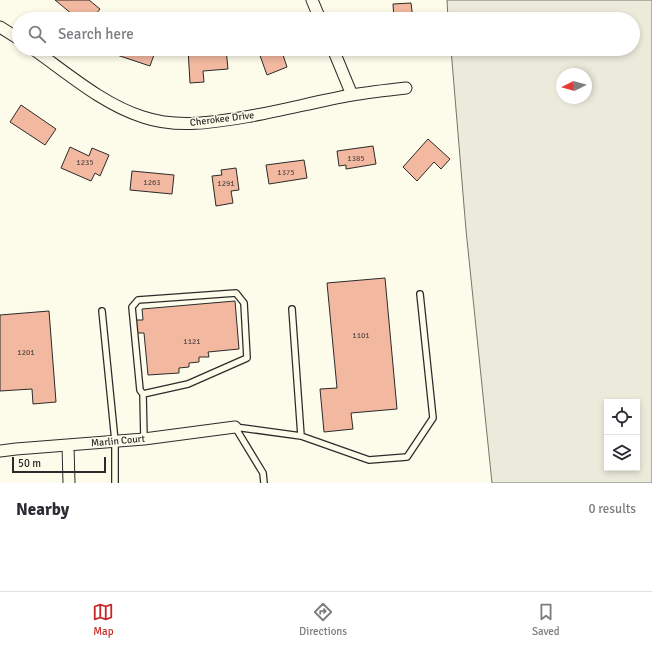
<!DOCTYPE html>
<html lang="en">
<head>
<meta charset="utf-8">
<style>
  body { margin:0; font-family:Signika,sans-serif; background:#f7f7f7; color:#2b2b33 }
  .controls { position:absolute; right:12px; bottom:12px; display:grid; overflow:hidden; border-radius:0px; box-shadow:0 2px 6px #0003 }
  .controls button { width:36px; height:36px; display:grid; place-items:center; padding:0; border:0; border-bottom:1px solid #e1e1e2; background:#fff; color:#2b2b33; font:20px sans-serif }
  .compass { position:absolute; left:556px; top:68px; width:36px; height:36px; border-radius:50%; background:#fff; box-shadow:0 2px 6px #0003; rotate:264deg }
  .scale { position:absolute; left:12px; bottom:10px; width:94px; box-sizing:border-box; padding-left:4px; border:2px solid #2b2b2b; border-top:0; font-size:11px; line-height:14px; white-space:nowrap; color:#2b2b2b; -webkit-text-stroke:3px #fdfbea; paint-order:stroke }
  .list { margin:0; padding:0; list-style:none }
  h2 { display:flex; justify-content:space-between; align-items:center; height:52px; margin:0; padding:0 16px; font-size:17px }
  h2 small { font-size:13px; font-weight:400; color:#7c7c81 }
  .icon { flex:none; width:22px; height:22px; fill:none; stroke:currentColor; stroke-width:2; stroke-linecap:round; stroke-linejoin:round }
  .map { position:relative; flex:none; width:652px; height:483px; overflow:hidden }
  .search { position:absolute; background:#fff; box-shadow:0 2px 6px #0003; left:12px; right:12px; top:12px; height:44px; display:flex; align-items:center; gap:10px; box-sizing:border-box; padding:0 14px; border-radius:22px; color:#7c7c81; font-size:15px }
  .sheet { height:108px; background:#fff }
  nav { display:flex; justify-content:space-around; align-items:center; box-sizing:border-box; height:56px; border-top:1px solid #e1e1e2; background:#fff; font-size:11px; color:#7c7c81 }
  nav a { display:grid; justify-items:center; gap:2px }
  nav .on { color:#c62828 }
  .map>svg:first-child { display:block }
  .green { fill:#ecebdb; stroke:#74746e; fill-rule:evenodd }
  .building { fill:#f2b8a0; stroke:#2b2b2b }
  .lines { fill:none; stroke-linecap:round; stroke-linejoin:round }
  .service-casing { stroke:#2b2b2b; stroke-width:8 }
  .minor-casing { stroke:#2b2b2b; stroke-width:13 }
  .service { stroke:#fdfbea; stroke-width:5.5 }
  .minor { stroke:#fdfbea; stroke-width:11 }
  .labels { text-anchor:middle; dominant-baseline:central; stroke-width:3; stroke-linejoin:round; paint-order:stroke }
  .number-label { font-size:8px; fill:#5d4e48 }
  .street-label { font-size:10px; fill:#2b2b2b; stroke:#fdfbea }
</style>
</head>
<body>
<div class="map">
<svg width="652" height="483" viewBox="0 0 652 483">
  <rect width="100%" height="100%" fill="#fdfbea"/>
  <!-- green -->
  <path class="green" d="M447,0H652V483H492L466,230L451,49H633V19H448ZM562,74H586V98H562ZM607,402H637V468H607Z"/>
  <!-- building -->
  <path class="building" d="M55,0H89L100,9L92,19H78Z
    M411,3L413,19H394L393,4Z
    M115,49H156L150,66L114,54Z
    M188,49H226L228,69L203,71L204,82L190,83Z
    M260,49H281L287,67L267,75L258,50Z
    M21,105L56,129L45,145L10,122Z
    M428,139L450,159L441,169L434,162L417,181L403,167Z
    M373,146L376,164L346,169V165L339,166L337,151Z
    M70,147L89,156L92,148L109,155L100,176L95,173L91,181L61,168Z
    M304,160L307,178L269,184L266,165Z
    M236,168L239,190L231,191L233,203L216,206L212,176L222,175L221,170Z
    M132,171L174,175L172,194L130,190Z
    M385,278L397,409L351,413L353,429L324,432L320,389L337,388L327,283Z
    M235,301L239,349L208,352L209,357H199V362L189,363V367L179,368V373L148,375L144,333H137L136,320H143L142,309Z
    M49,311L56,402L33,404L32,389L0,391V315Z"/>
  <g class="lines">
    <!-- service casing -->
    <g class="service-casing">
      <path id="service" d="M292,309L301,436
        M102,311L115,441V483
        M143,394L140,390L132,307L138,300L236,293L244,303L247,358L188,384L143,394L144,439
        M235,427L301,436L369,460L407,457L433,418L420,294
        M235,427L263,473L264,483"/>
    </g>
    <!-- minor casing -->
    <g class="minor-casing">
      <path id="minor" d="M312,0L320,19
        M0,27L19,39
        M33,49C67,73 104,105 143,117C178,129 216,122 251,116C285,110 318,101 352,95C370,92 388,90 406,88
        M333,49L352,95
        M68,445L69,483
        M0,451L16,449L144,439L235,427"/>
    </g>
    <!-- service -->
    <use href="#service" class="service"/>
    <!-- minor -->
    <use href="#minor" class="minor"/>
  </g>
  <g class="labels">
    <!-- number labels -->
    <g class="number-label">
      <text x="356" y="158">1385</text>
      <text x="85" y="162">1235</text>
      <text x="286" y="172">1375</text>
      <text x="152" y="182">1263</text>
      <text x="226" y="183">1291</text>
      <text x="361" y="335">1101</text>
      <text x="192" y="341">1121</text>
      <text x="26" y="352">1201</text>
    </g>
    <!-- street labels -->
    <g class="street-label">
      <text transform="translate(222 119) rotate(-7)">Cherokee Drive</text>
      <text transform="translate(118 441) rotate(-5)">Marlin Court</text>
    </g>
  </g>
</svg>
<div class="controls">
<button><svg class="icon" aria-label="locate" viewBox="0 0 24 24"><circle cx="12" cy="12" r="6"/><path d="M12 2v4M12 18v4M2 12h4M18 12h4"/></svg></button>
<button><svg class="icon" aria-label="layers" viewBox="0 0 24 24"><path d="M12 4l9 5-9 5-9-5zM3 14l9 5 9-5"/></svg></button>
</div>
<svg class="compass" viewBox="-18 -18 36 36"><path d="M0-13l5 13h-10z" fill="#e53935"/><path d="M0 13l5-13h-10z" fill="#7c7c81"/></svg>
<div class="scale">50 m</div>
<div class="search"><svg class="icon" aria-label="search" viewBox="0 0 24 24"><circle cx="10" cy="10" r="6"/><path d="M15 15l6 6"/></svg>Search here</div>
</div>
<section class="sheet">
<h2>Nearby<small>0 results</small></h2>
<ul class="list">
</ul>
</section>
<nav>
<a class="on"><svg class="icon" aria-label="map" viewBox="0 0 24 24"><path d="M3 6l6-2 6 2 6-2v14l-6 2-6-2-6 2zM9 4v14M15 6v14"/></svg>Map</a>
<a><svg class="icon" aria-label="directions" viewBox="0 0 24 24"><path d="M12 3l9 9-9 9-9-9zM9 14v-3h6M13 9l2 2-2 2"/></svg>Directions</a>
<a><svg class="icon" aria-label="saved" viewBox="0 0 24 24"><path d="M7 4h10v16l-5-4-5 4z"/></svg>Saved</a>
</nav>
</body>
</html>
